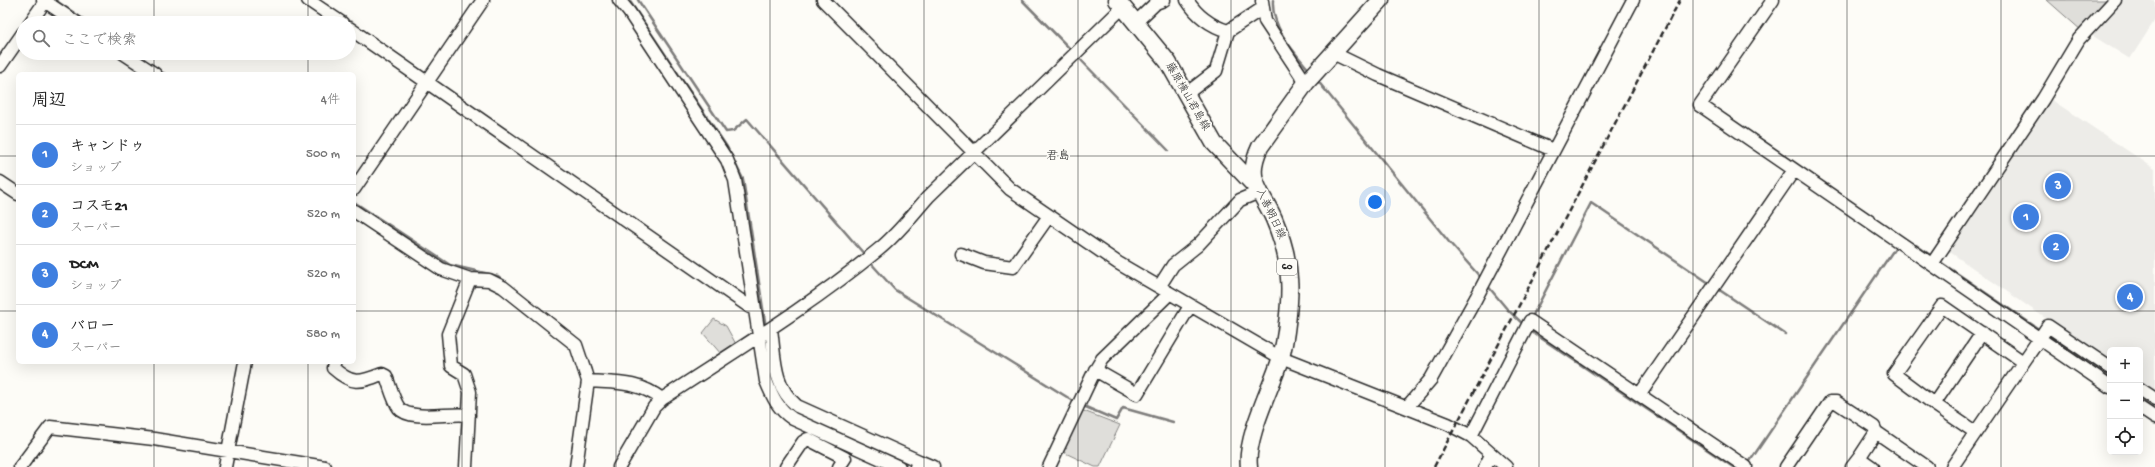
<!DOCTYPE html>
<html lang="ja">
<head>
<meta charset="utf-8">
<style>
  body { margin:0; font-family:"Gochi Hand","Klee One",sans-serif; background:#f2f2f2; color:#222 }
  .controls { position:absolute; right:12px; bottom:12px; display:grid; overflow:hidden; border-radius:6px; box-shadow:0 4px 16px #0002 }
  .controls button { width:36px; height:36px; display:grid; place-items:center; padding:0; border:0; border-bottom:1px solid #e0e0e0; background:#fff; color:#222; font:20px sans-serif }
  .you { position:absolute; left:1375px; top:202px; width:14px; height:14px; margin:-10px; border:3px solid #fff; border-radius:50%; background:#1a73e8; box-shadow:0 0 0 6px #1a73e833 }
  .badge { display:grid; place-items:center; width:26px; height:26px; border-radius:50%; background:#0f766e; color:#fff; font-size:13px; font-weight:700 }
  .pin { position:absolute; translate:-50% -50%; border:2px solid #fff; box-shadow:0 1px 4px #0006 }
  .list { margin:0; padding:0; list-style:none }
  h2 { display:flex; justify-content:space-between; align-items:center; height:52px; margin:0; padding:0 16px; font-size:17px }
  h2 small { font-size:13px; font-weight:400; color:#767676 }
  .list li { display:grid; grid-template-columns:26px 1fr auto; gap:12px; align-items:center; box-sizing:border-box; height:60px; padding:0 16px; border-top:1px solid #e0e0e0 }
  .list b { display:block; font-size:15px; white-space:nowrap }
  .list p { margin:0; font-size:13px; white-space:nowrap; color:#767676 }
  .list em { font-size:13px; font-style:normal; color:#767676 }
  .icon { flex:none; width:22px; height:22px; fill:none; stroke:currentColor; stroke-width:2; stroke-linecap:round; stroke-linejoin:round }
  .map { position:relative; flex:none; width:2155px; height:467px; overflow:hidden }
  .search { position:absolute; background:#fff; box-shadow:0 4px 16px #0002; left:16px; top:16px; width:340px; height:44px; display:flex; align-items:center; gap:10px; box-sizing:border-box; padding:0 14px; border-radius:22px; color:#767676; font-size:15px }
  .panel { position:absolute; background:#fff; box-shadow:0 4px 16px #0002; left:16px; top:72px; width:340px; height:292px; border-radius:6px }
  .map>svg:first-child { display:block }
  .built { fill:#edece8 }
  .green { fill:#dfdeda; stroke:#858482 }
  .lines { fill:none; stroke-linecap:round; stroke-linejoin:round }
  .stream { stroke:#7e7d7b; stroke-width:2.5 }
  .minor-casing { stroke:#2b2b2b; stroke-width:15 }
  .major-casing { stroke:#2b2b2b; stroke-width:19 }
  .minor { stroke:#fdfcf7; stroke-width:12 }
  .major { stroke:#fdfcf7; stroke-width:16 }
  .rail { stroke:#2b2b2b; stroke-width:2.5; stroke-dasharray:6 3; stroke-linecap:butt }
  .grid { fill:none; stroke:#2b2b2b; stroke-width:1; stroke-opacity:0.55 }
  .labels { text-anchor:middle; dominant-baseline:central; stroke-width:3.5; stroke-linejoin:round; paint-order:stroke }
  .shield { fill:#fdfcf7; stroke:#6a6a68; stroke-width:1 }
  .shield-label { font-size:10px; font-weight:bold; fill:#2b2b2b }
  .street-label { font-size:11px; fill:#2b2b2b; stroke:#fdfcf7 }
  .neighbourhood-label { font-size:12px; fill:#2b2b2b; stroke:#fdfcf7 }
</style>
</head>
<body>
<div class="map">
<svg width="2155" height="467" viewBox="0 0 2155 467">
  <rect width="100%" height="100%" fill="#fdfcf7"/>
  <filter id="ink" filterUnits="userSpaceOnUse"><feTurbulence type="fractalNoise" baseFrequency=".025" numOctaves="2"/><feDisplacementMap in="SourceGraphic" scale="8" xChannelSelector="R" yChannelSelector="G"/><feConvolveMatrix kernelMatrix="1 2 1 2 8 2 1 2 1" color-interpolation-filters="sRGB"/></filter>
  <g filter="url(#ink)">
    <!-- built -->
    <path class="built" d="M2122,0H2155V20L2130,59L2090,34Z
      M2049,98L2155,169V394L2140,384V350H2110V363L1947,250Z"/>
    <!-- green -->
    <path class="green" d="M2047,0H2111L2082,31Z
      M714,319L726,326L737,346L721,354L703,333Z
      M1081,410L1120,425L1100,467H1095L1061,451Z"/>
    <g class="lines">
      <!-- stream -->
      <path class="stream" d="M55,0L89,23
        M629,0L727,147L743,179L766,328
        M638,0L726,132L733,131L747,119L865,255
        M1022,0L1073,52
        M1273,0C1271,28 1294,52 1310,71
        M1078,57L1168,150
        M158,70L165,74
        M1317,80L1449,242L1482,279
        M354,202L450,265L498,276L505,282
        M1916,245L1933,257
        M869,261L895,290L1075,402
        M1939,261L2040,330
        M1487,285L1507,309L1524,325
        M1718,289L1785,334
        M539,308L571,334
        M1533,315L1591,203L1712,285
        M1529,330L1733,467
        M2046,334L2110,378
        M583,349L591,370
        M2140,399L2155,409
        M1081,405L1116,420L1123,408L1173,422
        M817,422L913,466
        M1748,464L1897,245"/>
      <!-- minor casing -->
      <g class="minor-casing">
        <path id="minor" d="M43,0L77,23
          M308,0L342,23
          M619,0L629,12L727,160L735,180L766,381C773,398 778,409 793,419L899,467
          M823,0L1010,189L1118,263L1281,358L1448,424L1471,436L1506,467
          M1187,0C1197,16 1211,26 1228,31
          M1773,0L1700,105L2110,387
          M1262,1L1265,21L1306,83
          M30,23L46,0
          M1135,23L1156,3L1164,0
          M349,28L750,307H754
          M123,53L155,74
          M1333,53L1378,75L1553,150
          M0,66L23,33
          M1186,94L1216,71L1228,31L1263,8
          M0,182L18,194
          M354,189L483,0
          M354,211L441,269L470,279L489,280L503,287L576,345L588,381L576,467
          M961,254L984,263L1013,267L1049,216
          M1932,264L2043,99L2079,39L2115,0
          M1159,287L1173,265L1198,245L1240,200L1259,192
          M771,329C775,358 773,386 797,406L919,461
          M334,362L333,368C352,385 359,383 382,374L386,376C390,386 393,400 399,408C410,422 451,412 469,415
          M1095,370L1137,394L1190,306
          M588,381C617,383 638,381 662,399
          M2140,389L2155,399
          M1640,394L1794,170
          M1934,404L1894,374L1942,306L2023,362
          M1407,407L1431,379L1476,298L1633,0
          M2140,408L2155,418
          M1975,432L1934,404L1982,333
          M1471,436L1530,321L1746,467
          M1859,458L1876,432L1927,467
          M20,467L50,427L154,439L325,467
          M225,467L245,362
          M466,467L470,392L464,374L451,366L448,334L470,279
          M619,467L654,407L662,399C735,351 810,306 878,250C897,235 912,215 928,197L1122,8
          M786,467L803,442L808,439L845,458L839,467
          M916,467L919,461L933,467
          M1049,467L1093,374L1102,359L1169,294
          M1485,467L1491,455
          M1786,467L1830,402H1836L1874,427L1876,432
          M1852,467L1859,458L1872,467
          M1952,467L2048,326L2110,368"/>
      </g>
      <!-- major casing -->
      <g class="major-casing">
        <path id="major" d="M1117,0L1168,62L1214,143L1256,187
          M1249,467C1245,438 1271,389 1280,360C1286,342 1291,297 1289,278C1288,258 1282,238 1274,219C1262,191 1244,180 1260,147L1306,83L1381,0"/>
      </g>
      <!-- minor -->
      <use href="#minor" class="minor"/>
      <!-- major -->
      <use href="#major" class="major"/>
      <!-- rail -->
      <path class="rail" d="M1434,467L1680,0"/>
    </g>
  </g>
  <!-- grid -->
  <path class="grid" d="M154,0V23M308,0V23M462,0V467M616,0V467M770,0V467M924,0V467M1078,0V467M1231,0V467M1385,0V467M1539,0V467M1693,0V467M1847,0V467M2001,0V467M154,53V74M308,53V74M0,156H18M354,156H2155M0,311H18M354,311H2155M154,362V467M308,362V467"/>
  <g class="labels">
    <!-- shield labels -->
    <rect class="shield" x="1277" y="259" width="20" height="16" rx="3"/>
    <g class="shield-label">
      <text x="1287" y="267">60</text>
    </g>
    <!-- street labels -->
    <g class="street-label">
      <text transform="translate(1187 97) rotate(60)">藤原横山君島線</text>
      <text transform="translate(1270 214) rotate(65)">入善朝日線</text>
    </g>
    <!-- neighbourhood labels -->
    <g class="neighbourhood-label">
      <text x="1058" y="157">君島</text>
    </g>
  </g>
</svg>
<div class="controls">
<button>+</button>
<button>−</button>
<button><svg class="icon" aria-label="locate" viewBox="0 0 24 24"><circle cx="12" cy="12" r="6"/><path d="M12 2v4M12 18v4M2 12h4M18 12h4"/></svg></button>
</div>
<div class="you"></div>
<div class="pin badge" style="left:2026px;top:217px;background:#3f7fe0">1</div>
<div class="pin badge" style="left:2056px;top:247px;background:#3f7fe0">2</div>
<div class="pin badge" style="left:2058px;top:186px;background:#3f7fe0">3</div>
<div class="pin badge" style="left:2130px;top:297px;background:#3f7fe0">4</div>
<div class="search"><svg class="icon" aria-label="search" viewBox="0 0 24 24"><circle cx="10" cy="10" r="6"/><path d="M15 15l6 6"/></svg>ここで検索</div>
<section class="panel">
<h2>周辺<small>4件</small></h2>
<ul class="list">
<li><span class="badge" style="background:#3f7fe0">1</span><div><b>キャンドゥ</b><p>ショップ</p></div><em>500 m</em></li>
<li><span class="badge" style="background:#3f7fe0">2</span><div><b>コスモ21</b><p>スーパー</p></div><em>520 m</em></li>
<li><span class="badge" style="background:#3f7fe0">3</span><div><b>DCM</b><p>ショップ</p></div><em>520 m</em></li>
<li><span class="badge" style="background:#3f7fe0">4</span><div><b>バロー</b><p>スーパー</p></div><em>580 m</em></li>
</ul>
</section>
</div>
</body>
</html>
